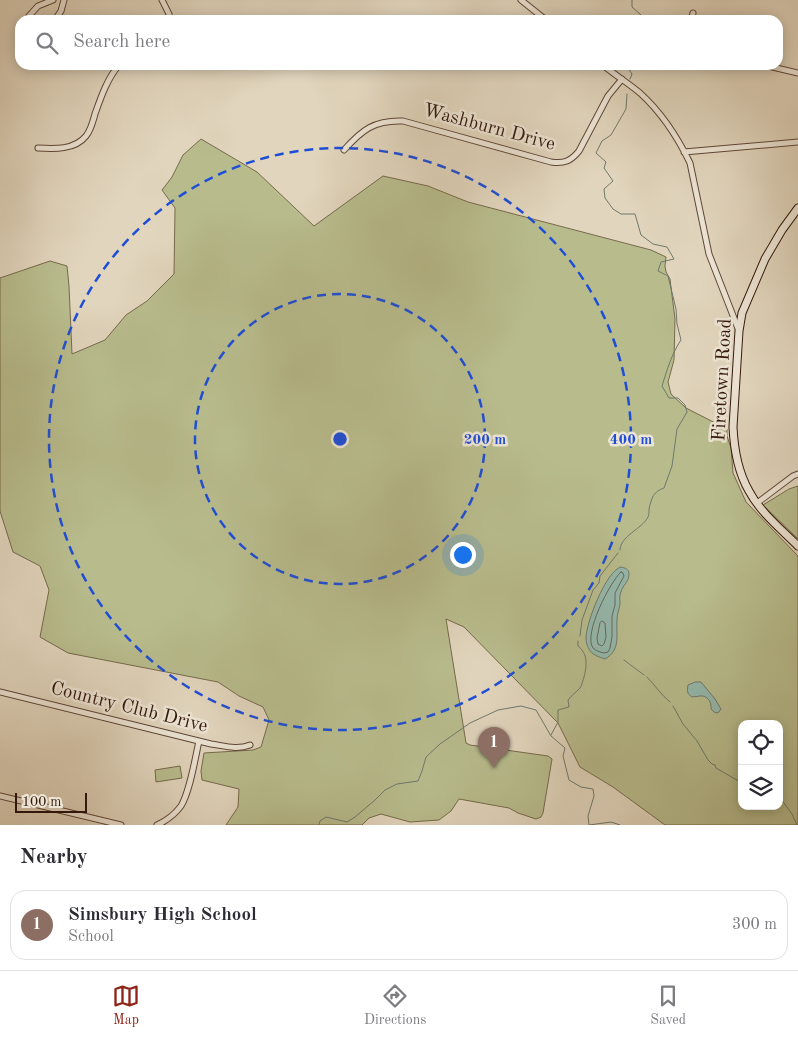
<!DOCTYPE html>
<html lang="en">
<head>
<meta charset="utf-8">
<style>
  body { margin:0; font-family:"Old Standard TT",serif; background:#f7f7f7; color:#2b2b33 }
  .controls { position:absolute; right:15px; bottom:15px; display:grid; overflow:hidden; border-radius:10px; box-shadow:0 2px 12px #0003 }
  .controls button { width:45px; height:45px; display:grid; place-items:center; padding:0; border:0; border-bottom:1px solid #e1e1e2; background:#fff; color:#2b2b33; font:25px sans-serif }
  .scale { position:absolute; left:15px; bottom:12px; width:72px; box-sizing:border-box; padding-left:5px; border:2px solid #34180b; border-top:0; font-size:14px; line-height:18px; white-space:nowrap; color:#34180b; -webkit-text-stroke:4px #ece4d4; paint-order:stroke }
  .you { position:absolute; left:462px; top:554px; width:18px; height:18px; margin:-12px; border:4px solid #fff; border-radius:50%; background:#1a73e8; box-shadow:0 0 0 8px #1a73e833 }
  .badge { display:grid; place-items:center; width:32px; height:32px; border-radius:50%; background:#8f2418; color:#fff; font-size:16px; font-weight:700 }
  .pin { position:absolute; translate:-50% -41px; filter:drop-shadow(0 1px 2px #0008) }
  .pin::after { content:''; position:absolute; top:26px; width:18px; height:15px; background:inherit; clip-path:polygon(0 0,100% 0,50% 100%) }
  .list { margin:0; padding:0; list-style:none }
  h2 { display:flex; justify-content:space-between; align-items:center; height:65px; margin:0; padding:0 20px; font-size:21px }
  h2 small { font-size:16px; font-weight:400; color:#7c7c81 }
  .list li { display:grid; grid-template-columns:32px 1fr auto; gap:15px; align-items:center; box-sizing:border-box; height:70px; margin:0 10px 10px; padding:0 10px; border:1px solid #e1e1e2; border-radius:15px }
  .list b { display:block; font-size:19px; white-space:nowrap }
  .list p { margin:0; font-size:16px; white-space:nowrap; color:#7c7c81 }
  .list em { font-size:16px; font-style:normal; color:#7c7c81 }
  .icon { flex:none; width:28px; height:28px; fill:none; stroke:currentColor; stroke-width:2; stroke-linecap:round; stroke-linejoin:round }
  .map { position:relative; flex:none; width:798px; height:825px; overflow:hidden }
  .search { position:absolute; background:#fff; box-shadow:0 2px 12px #0003; left:15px; right:15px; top:15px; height:55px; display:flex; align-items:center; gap:12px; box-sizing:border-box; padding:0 18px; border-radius:15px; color:#7c7c81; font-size:19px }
  .sheet { height:145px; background:#fff }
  nav { display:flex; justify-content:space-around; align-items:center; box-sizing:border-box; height:70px; border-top:1px solid #e1e1e2; background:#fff; font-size:14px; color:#7c7c81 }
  nav a { display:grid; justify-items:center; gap:2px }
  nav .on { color:#8f2418 }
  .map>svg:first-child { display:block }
  .green { fill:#b8bc8d; stroke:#766a4c; fill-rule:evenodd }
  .water { fill:#95b9ad; stroke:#6e796c }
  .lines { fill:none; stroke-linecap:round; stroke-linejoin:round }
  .shore { stroke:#64685c; stroke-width:1 }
  .stream { stroke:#6e796c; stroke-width:1 }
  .street-casing { stroke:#5f4738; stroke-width:7 }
  .secondary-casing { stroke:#34180b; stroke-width:9 }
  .street { stroke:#ece4d4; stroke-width:5 }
  .secondary { stroke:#ece4d4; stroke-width:7 }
  .ring { fill:none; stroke:#1d4ed8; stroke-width:2.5; stroke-dasharray:9 6 }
  .labels { text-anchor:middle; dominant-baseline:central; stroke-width:5; stroke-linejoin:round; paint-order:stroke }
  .street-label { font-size:19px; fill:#34180b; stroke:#ece4d4 }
  .centre { fill:#1d4ed8; stroke:#ece4d4; stroke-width:2.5 }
  .ring-label { font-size:15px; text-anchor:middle; font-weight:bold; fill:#1d4ed8; stroke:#ece4d4; stroke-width:5; stroke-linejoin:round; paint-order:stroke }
</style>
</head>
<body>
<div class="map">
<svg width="798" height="825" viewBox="0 0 798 825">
  <rect width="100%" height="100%" fill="#e1d5bd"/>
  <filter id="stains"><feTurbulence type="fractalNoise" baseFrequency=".004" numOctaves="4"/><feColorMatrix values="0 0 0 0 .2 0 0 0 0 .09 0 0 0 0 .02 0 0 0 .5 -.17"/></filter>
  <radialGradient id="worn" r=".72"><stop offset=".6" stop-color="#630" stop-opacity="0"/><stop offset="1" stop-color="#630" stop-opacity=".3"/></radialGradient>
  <!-- green -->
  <path class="green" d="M201,139L257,172L314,226L383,176L428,186L468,202L651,250L666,257L665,266L666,272L670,279L675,319L674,360L668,382L671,394L686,408L727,429V436L731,448L733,473L746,502L798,556V825H665L613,787L580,767L558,723L464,627L446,619L466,743L470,745L548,756L552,759L543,813L541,817L536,819L518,813L509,808L459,799L451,811L439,820L410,822L381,814L369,818L362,825H226L238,807L239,789L202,780L201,771L204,753L253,750L261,747L269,720L263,707L239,696L218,682L68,653L40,637L49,590L40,566L13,552L0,511V278L50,261L67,266L69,286L72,354L105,340L126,315L147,301L174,274L175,208L162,190L172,177L183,155ZM742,724H779V806H742Z
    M798,486V539L763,505L789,489Z
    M180,766L182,778L156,782L155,770Z"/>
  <!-- water -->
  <path class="water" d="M621,567C625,568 629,569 629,574C629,582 622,586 621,592C619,596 620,600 620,604C619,610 617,614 617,620C616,635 621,650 605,659C599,657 592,655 589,649C587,646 586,642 586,638C586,623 606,571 621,567Z
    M695,682H701L715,699L721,709L719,712L717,713L714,712L711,709C712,702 707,695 700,696C697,696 695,697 692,697C687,694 687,691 688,685Z"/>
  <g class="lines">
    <!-- shore -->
    <path class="shore" d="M621,572L623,573L624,576L615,593V605L612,616V637L610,648L608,652L604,653C600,652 596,651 593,648C583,634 610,582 621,572Z
      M602,621L605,623L606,637L604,644L602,646L598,644L597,638L600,623Z"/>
    <!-- stream -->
    <path class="stream" d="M632,0V7L641,15L639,20
      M626,65L632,74L630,79
      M620,550C620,536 642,529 648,517C649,515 649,512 649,509C652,497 653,492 664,488L672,466L677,429L687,412L685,405L678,398H669L662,386C667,370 672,353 681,340L677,324L676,309L668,276L658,271L661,262L674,259L667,247L653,244L641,235L635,214H621L613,209L605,198L604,189L613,181L604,168L606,162L596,153L602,141L611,135L626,109L627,94
      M580,636L582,620L593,590L599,583L600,576L618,553
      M624,660L644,675
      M647,677C655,685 661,695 670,702
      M673,706L683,724L697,741L708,760L712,764L715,765L716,768L742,783
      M551,735L558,722V710L569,707L568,700C572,695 576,692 580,688C582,685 583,680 584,677C587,665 588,654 578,646V641
      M779,798L781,799L792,814L797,825
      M319,825L320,821L326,817L347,822L355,817L375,800L385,790L397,784L418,781L422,771L426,757L440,744L470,723L498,710L521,706L536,710L551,736L565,748L563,756L569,780L581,787L593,789L594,796L588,816L589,825L611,822L620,825"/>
    <!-- street casing -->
    <g class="street-casing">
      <path id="street" d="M162,0L169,14L170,20
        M521,0L546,20
        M30,20L29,16L38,6L53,0
        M55,20L61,11L64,0
        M691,20L693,13
        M603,65C615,75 628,83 640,93C661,112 678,138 690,163L709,254L739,331
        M764,65L798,73
        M38,148C54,149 75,150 86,136C91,130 93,121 95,114C101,97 107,79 119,65
        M344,150C362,130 374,120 403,121L551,162C564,164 571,161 579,151L608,96L622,79
        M684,152L798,142
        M757,503L793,476L798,474
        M0,692L211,744C225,746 237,750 250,745
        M0,796L121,825
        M157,825C166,821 175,814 181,806C190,791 195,759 199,741"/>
    </g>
    <!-- secondary casing -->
    <g class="secondary-casing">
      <path id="secondary" d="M798,208L782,230L765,259L742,313L739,331L733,427C734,448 738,472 749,491C760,512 781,529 798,546"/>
    </g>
    <!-- street -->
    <use href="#street" class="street"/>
    <!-- secondary -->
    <use href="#secondary" class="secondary"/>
  </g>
  <!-- distance rings -->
  <g class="ring">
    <circle cx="340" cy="439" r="145"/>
    <circle cx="340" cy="439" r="291"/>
  </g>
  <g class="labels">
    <!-- street labels -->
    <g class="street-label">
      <text transform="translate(489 128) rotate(15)">Washburn Drive</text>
      <text transform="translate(723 380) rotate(-87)">Firetown Road</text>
      <text transform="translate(129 708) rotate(14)">Country Club Drive</text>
    </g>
  </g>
  <circle cx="340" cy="439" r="8" class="centre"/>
  <g class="ring-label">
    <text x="485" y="444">200 m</text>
    <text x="631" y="444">400 m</text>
  </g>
  <rect width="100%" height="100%" filter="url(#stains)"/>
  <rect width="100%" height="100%" fill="url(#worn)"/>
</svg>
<div class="controls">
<button><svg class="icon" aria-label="locate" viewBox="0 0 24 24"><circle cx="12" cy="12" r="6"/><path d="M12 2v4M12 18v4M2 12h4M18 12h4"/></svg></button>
<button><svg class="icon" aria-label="layers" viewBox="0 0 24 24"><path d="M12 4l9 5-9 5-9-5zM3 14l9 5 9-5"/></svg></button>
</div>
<div class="scale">100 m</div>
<div class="you"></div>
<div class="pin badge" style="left:494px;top:768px;background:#8d6e63">1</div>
<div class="search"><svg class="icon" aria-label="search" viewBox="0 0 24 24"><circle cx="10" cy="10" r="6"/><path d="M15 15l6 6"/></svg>Search here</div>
</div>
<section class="sheet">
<h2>Nearby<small></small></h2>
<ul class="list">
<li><span class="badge" style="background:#8d6e63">1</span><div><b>Simsbury High School</b><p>School</p></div><em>300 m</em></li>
</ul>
</section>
<nav>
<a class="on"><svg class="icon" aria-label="map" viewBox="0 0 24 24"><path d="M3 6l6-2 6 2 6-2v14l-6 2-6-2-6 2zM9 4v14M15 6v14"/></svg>Map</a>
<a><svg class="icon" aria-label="directions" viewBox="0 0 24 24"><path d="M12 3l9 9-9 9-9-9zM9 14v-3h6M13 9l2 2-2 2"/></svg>Directions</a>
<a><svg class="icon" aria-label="saved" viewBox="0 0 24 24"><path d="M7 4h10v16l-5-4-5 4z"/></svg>Saved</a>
</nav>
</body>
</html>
